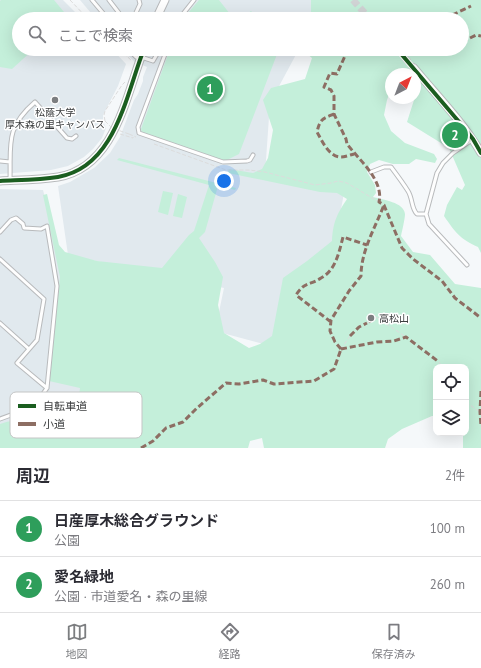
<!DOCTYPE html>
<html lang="ja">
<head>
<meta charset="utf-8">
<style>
  body { margin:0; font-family:"PT Sans","Noto Sans JP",sans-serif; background:#f7f7f7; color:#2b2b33 }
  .controls { position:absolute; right:12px; bottom:12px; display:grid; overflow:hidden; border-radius:8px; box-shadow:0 4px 16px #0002 }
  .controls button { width:36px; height:36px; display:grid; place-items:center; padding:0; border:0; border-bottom:1px solid #e1e1e2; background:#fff; color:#2b2b33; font:20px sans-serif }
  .compass { position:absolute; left:385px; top:68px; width:36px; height:36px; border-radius:50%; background:#fff; box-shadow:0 4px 16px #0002; rotate:42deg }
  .you { position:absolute; left:224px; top:181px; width:14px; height:14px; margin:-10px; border:3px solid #fff; border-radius:50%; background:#1a73e8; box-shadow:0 0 0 6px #1a73e833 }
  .badge { display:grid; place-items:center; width:26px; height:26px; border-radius:50%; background:#7c7e80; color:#fff; font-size:13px; font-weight:700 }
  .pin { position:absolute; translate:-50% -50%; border:2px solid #fff; box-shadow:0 1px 4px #0006 }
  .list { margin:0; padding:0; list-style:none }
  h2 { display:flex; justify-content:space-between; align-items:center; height:52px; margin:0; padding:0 16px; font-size:17px }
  h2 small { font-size:13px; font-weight:400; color:#7c7c81 }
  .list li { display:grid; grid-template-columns:26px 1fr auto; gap:12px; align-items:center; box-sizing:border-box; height:56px; padding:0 16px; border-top:1px solid #e1e1e2 }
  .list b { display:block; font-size:15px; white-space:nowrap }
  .list p { margin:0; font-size:13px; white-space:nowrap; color:#7c7c81 }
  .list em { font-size:13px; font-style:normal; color:#7c7c81 }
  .icon { flex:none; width:22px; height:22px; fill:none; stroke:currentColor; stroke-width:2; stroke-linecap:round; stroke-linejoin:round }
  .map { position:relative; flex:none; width:481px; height:448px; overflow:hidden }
  .search { position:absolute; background:#fff; box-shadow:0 4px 16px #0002; left:12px; right:12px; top:12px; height:44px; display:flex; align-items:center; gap:10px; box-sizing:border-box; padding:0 14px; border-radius:22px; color:#7c7c81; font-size:15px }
  .sheet { height:164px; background:#fff }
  nav { display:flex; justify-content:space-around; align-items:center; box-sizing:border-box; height:56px; border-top:1px solid #e1e1e2; background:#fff; font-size:11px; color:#7c7c81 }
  nav a { display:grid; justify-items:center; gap:2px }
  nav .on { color:#7c7e80 }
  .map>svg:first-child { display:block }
  .built { fill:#e1e9ee }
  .green { fill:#c4efda }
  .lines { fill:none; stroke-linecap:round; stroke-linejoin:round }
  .tertiary-tunnel { stroke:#d0d3d4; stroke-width:7; stroke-dasharray:7 3.5; stroke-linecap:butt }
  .service-casing { stroke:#b8babc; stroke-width:5 }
  .tertiary-casing { stroke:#b8babc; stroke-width:9 }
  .path { stroke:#dcdcdc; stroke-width:1; stroke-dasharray:4 2; stroke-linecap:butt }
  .service { stroke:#fefefe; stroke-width:3 }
  .tertiary { stroke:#fefefe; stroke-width:7 }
  .path-bridge { stroke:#dcdcdc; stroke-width:1; stroke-dasharray:4 2; stroke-linecap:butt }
  .quiet { stroke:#8d6e63; stroke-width:3; stroke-dasharray:6 3; stroke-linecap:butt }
  .cycleway-casing { stroke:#fff; stroke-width:6 }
  .cycleway { stroke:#1b5e20; stroke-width:4 }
  .poi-dot { fill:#7c7e80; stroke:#fff; stroke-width:1.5 }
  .labels { text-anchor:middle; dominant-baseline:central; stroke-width:3; stroke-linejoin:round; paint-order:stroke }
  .poi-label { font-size:10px; fill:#3b3d3e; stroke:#fff }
  .key { fill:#fff; stroke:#c4c5c5; stroke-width:1 }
  .key-label { font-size:11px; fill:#3b3d3e }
</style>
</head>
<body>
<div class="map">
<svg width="481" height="448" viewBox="0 0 481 448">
  <rect width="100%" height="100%" fill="#f5f8fa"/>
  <!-- built -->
  <path class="built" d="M0,0H63L82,19H19V49H112L126,64L118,86L103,115V121L106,128L102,138L93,149L84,157L68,166L51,170L0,174Z
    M80,0H315L316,19H96Z
    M121,49H299L270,103L265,174L344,193L329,275L275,347L215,331L224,288L68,255L58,186L70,182L94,168L110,153L120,137L134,100L138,94L143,81V77L147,67L135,62Z
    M0,189L43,190L66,277L83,384L77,428L40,422L32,413L0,425Z"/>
  <!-- green -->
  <path class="green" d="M1,0H54L69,18L19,19V49H34L12,69L0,67V1Z
    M199,0H219L234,19H183Z
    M311,0H481V253L478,247C460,239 455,232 444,216L447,205L457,187L462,190L465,185L449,148L407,122L414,100L412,98H415V74H391V89L387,100L384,115L391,131L405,143L434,154L437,159L435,163L416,159L409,164H393L379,160L370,164L367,172L375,185L376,193L373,197C383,200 404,202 405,214C405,219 402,231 401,236L413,252L430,255L455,284L481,288V448H463V433H466V367H436V416H432L402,429L388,439L385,448H264L262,438L250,441L248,448H0V424C29,414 47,423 75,425L80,388L49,381L60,277L43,195L47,194L59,245L65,252L97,261L162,268L189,235L194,231L209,185L117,160L119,158L236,188L235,190L218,186L205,232L199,238L215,262L223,277L218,305L224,333L249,348L260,344L272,336L283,278L307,261L332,241C333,222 337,214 347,199L337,193L320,192L228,173L229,169L253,173L262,169L268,158L273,130L263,100L271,88L305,79L312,58L301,49H462V19H309L311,14Z
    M251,11L258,19H240Z
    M170,49H279L239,154L225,161L142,133L141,129Z
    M163,191L173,193L168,215L158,212Z
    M178,194L187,197L182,218L173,216Z"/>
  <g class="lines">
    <!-- tertiary-tunnel -->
    <path class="tertiary-tunnel" d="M353,0L370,19
      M397,49L414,68"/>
    <!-- service casing -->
    <g class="service-casing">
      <path id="service" d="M92,0L108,19
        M109,0L119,13L120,19
        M133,19L140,4L139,0
        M179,19L194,0
        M128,49L136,57L140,59
        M167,49L138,127L139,133L223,162L247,161L250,160L253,155
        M141,57L153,61L160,49
        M0,161L10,162
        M371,172L384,167H391C397,175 403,183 408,191C413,199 411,208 417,214H426
        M10,180C11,144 5,128 35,102L67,138L72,139L76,136
        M0,232L11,220L16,218L23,224L24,228L41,229L47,226L57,286L47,388L38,401L30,408L0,419
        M0,259L44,299L37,340L17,363L47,388
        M467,265L429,224L426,214L437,173L443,163L453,153L472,140
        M0,323L29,349"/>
    </g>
    <!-- tertiary casing -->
    <g class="tertiary-casing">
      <path id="tertiary" d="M156,19L165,0
        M414,68C437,96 463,122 481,153
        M0,181C19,180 39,180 58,177C116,167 126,94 144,49"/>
    </g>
    <!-- path -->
    <path class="path" d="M70,0L88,19
      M119,49L132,61
      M105,121L104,115L105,111L122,85L125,82
      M120,134L133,138V137
      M129,134L136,137
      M154,144L226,170H249L265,172L315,185L331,183L338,181L347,183L379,202
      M376,317L406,337
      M367,323L369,322
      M341,349L350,336
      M439,362L442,367
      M466,402L480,412"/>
    <!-- service -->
    <use href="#service" class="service"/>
    <!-- tertiary -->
    <use href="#tertiary" class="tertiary"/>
    <!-- path-bridge -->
    <path class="path-bridge" d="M105,121L112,128L129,134"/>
    <!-- quiet -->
    <path class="quiet" d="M444,19L471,6
      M462,40L464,41L476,35L481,36
      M348,49L337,74L330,73L324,87L331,90L334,96V114L346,139L347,144C359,160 384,180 379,202L384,205L386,210L402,248L413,259L442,281L455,298L481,318
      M334,114C322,119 320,119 317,132C322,141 329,157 341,157C345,157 350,155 354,154
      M331,322L296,295C305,281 309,286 321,278C336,270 339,252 343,237L367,245
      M369,322L376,317
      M350,336L359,327L367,323
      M341,349L335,342L330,331L331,320L349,291L361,276C361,251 375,228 384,205
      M341,349L377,342L394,341L406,337L439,362
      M481,391L480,412L481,426
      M141,448L153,441L166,428L183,422L197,408L226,383L239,384L263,380L274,384L314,381L334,369L341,349"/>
    <!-- cycleway casing -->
    <g class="cycleway-casing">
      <path id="cycleway" d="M397,49L460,123L473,139L481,153
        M0,181C19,180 39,180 58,177C116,167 126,94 144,49"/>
    </g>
    <!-- cycleway -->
    <use href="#cycleway" class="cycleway"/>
  </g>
  <!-- markers -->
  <g class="poi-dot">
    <circle cx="55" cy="100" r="4"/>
    <circle cx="371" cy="318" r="4"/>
  </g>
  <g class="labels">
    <!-- poi labels -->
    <g class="poi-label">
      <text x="55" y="112">松蔭大学<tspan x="55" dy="12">厚木森の里キャンパス</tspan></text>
      <text x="379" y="318" text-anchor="start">高松山</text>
    </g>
  </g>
  <!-- legend -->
  <rect x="10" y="392" width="132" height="46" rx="6" class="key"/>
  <rect x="18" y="404" width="18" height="4" fill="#1b5e20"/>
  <rect x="18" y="422" width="18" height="4" fill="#8d6e63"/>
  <g class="key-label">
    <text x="43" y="410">自転車道</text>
    <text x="43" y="428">小道</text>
  </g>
</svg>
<div class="controls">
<button><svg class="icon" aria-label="locate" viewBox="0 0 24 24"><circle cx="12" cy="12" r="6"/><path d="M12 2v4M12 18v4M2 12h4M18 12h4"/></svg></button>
<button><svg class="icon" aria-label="layers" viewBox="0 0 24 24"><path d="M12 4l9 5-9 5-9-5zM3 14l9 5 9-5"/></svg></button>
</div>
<svg class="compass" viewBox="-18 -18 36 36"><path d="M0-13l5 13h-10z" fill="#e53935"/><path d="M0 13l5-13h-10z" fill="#7c7c81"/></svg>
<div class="you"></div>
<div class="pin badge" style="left:210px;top:89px;background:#2e9e5b">1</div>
<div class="pin badge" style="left:455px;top:135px;background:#2e9e5b">2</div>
<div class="search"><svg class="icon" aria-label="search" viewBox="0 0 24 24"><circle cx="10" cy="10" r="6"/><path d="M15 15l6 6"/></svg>ここで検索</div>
</div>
<section class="sheet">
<h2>周辺<small>2件</small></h2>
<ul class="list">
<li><span class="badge" style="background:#2e9e5b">1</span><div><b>日産厚木総合グラウンド</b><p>公園</p></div><em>100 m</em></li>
<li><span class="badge" style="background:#2e9e5b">2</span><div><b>愛名緑地</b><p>公園 · 市道愛名・森の里線</p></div><em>260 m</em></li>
</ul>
</section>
<nav>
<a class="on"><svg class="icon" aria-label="map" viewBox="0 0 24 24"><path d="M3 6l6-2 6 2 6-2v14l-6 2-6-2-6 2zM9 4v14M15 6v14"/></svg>地図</a>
<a><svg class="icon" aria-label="directions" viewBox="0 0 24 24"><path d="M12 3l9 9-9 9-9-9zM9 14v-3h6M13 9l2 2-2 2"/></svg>経路</a>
<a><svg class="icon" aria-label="saved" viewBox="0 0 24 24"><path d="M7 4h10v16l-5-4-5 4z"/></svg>保存済み</a>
</nav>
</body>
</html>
